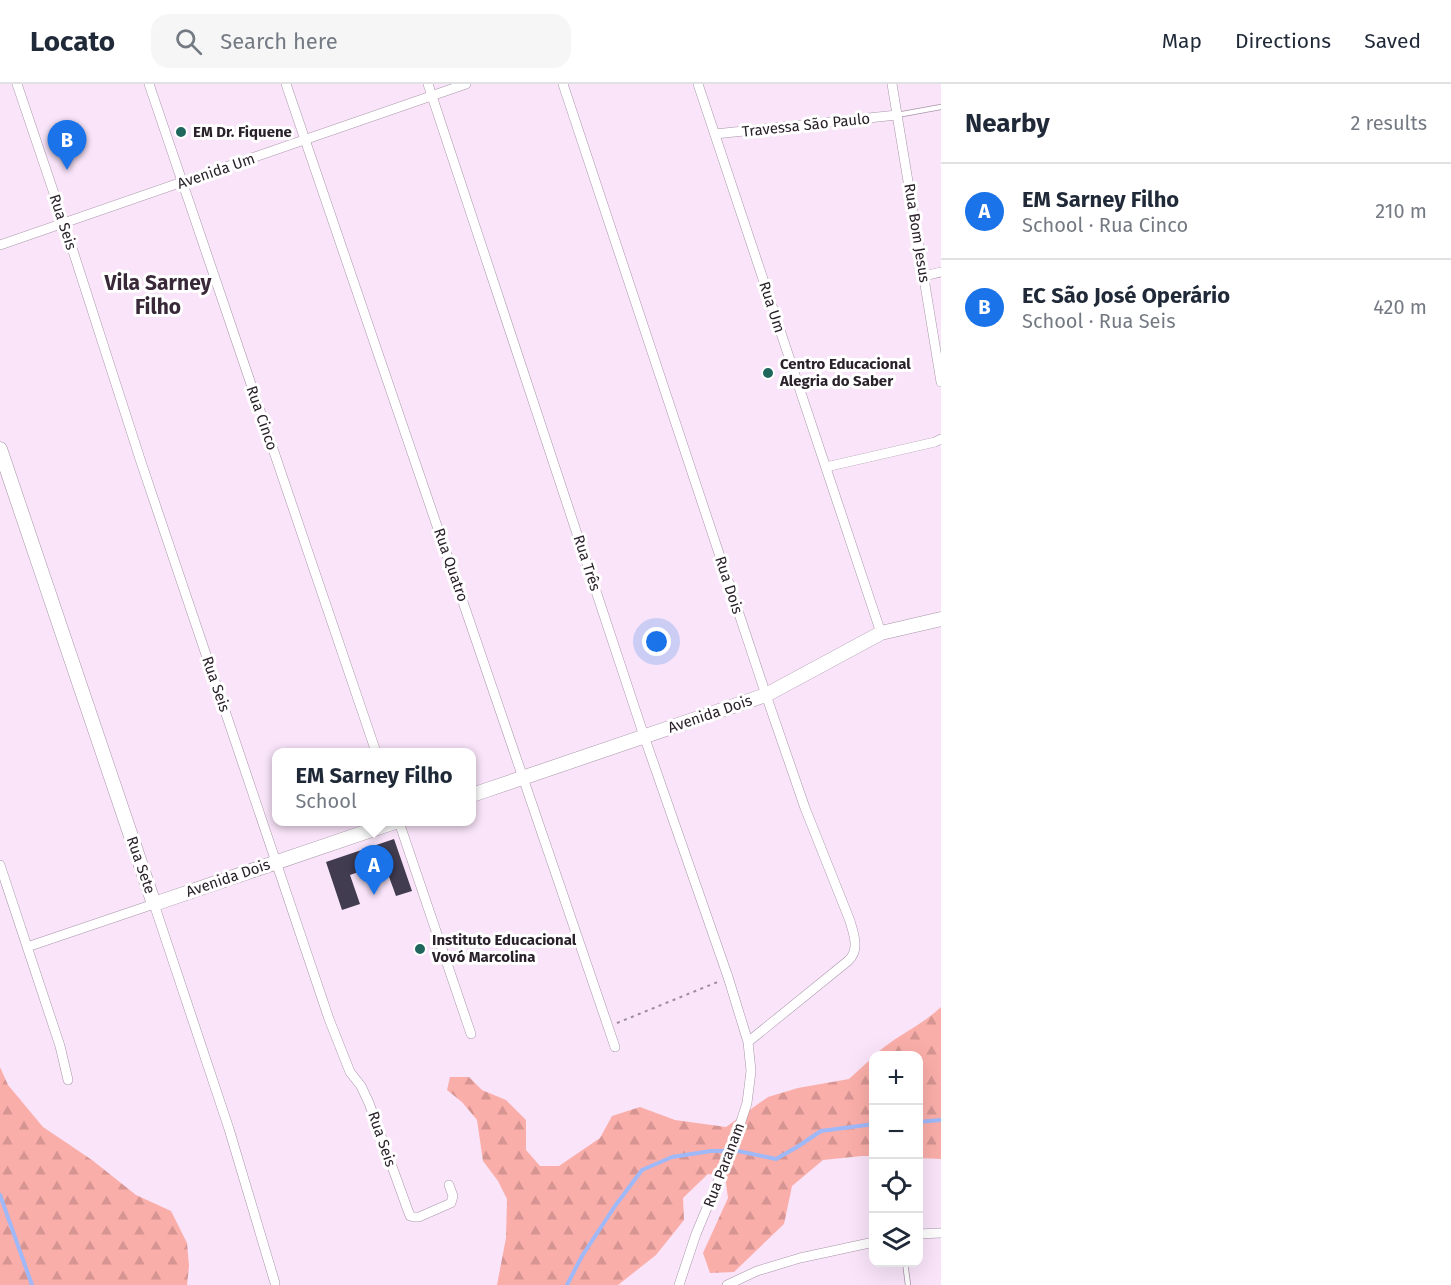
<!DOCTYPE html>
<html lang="en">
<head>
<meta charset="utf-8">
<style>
  body { margin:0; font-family:"Fira Sans",sans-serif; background:#f6f6f7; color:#1f2937 }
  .controls { position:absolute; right:18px; bottom:18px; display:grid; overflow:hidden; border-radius:12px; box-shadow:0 6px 24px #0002 }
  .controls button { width:54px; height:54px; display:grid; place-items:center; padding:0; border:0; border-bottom:2px solid #e0e1e3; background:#fff; color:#1f2937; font:30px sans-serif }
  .you { position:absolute; left:657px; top:558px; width:21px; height:21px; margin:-15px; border:4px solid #fff; border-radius:50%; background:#1a73e8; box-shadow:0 0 0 9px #1a73e833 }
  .badge { display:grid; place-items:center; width:39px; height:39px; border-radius:50%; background:#1a73e8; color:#fff; font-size:20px; font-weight:700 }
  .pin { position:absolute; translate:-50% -50px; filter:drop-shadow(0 2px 3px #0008) }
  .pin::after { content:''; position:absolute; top:32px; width:21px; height:18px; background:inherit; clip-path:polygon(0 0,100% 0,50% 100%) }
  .popup { position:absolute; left:272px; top:664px; width:204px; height:78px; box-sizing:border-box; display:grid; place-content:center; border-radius:12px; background:#fff; filter:drop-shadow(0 2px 4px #0005); font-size:20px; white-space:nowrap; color:#747a83 }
  .popup b { font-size:22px; color:#1f2937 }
  .popup::after { content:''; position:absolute; left:50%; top:100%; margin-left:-12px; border:12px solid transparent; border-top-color:#fff }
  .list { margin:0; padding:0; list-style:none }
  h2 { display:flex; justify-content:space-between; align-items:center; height:78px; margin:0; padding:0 24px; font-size:26px }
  h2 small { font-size:20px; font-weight:400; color:#747a83 }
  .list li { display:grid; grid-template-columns:39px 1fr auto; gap:18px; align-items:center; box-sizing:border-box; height:96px; padding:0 24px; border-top:2px solid #e0e1e3 }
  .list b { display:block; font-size:22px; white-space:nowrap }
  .list p { margin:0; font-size:20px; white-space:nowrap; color:#747a83 }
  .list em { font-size:20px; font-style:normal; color:#747a83 }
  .icon { flex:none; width:33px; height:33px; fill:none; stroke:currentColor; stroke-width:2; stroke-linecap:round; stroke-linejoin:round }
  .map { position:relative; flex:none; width:941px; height:1201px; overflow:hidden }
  header { display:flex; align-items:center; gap:36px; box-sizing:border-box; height:84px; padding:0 30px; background:#fff; border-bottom:2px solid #e0e1e3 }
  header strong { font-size:28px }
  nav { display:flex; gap:33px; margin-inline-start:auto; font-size:21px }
  .search { width:420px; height:54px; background:#f6f6f7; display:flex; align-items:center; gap:15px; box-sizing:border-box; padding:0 21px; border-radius:18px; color:#747a83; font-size:22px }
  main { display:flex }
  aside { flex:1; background:#fff }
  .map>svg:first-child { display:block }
  .forest { fill:url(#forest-firs) }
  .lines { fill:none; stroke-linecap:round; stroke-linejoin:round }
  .stream { stroke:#9fb8f8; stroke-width:4 }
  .building { fill:#413c50 }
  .lane-casing { stroke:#a895a8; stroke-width:6 }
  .street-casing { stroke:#a895a8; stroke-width:10 }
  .secondary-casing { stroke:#a895a8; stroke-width:15 }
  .path { stroke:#9c8d9c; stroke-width:2; stroke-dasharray:3 4.5; stroke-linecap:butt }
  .lane { stroke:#fff; stroke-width:4.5 }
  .street { stroke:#fff; stroke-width:9 }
  .secondary { stroke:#fff; stroke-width:14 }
  .poi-dot { fill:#1f675d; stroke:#fff; stroke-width:2 }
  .labels { text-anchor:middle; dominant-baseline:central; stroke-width:6; stroke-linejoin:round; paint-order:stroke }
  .street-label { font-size:15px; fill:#2a222a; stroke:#fff }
  .poi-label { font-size:15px; font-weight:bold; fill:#2a222a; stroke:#fff; text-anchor:start }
  .district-label { font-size:21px; font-weight:bold; fill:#382838; stroke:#fff }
</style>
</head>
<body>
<header>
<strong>Locato</strong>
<div class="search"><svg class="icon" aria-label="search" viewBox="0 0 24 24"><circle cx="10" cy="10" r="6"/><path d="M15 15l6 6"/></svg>Search here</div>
<nav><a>Map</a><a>Directions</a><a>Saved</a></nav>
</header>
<main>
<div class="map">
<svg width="941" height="1201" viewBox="0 0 941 1201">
  <defs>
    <pattern id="forest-firs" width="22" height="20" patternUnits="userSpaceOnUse" patternTransform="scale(1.5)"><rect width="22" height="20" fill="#faaea9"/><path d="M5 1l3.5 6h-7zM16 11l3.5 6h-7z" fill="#d69592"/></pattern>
  </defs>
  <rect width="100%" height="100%" fill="#f9e4f9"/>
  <!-- forest -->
  <path class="forest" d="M941,923V1075L919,1074L918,972L875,971C895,952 921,942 941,923Z
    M873,973V1072H862L823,1076L792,1102L784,1140L734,1188L710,1189L703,1169L728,1114L725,1092L708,1090L683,1114L684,1136L656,1171L618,1201H497L506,1154L507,1115L498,1097L483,1077L477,1036L462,1018L447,1006L450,993H469L482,1006L506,1016L526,1036V1066L540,1082H559L600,1054L612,1032L640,1023L675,1036L726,1043L768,1013L798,1004L849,995Z
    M0,983L8,1001L43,1043L92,1076L136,1111L171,1127L187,1159L189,1182L187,1201H0Z"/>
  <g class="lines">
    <!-- stream -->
    <path class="stream" d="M918,1038L941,1036
      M0,1111L32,1201
      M567,1201L582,1172L615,1122L642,1086L672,1073L711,1067H738L776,1075L797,1063L821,1047L874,1040"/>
  </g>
  <!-- building -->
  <path class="building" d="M394,755L412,807L396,812L384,779L350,791L360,820L342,826L326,778Z"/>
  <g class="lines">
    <!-- lane casing -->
    <g class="lane-casing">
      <path id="lane" d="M897,31L941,23
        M905,1178L908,1201"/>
    </g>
    <!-- street casing -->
    <g class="street-casing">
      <path id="street" d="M17,0L64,139L141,378L329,935L350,988L361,1002L369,1019L410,1132L414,1133H419L451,1119L453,1112L449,1101
        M149,0L376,668
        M286,0L615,963
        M428,0L644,652L728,893L748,958L751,987L747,1019L734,1059L696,1150L679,1201
        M563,0L766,611L805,724L850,837C854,851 860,866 848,877L748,958
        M698,0L881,549
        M892,0L941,298
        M715,50L897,31
        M0,161L466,0
        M924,192L941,188
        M826,383L935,358L941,355
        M399,738L471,950
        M0,781L60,962L68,996
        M27,863L154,820L229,1045L275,1199
        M918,1150L941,1149
        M727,1201L757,1187L800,1174L874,1158"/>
    </g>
    <!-- secondary casing -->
    <g class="secondary-casing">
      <path id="secondary" d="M0,365L154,820L395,738
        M472,711L766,611L881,549L941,535"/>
    </g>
    <!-- path -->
    <path class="path" d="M617,939L720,897"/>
    <!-- lane -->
    <use href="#lane" class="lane"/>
    <!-- street -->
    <use href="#street" class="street"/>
    <!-- secondary -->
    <use href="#secondary" class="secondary"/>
  </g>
  <!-- markers -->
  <g class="poi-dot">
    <circle cx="181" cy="48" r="6"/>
    <circle cx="768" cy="289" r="6"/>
    <circle cx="420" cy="865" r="6"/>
  </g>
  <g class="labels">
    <!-- street labels -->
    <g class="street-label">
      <text transform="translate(806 41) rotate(-6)">Travessa São Paulo</text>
      <text transform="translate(216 87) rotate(-19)">Avenida Um</text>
      <text transform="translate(63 138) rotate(72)">Rua Seis</text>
      <text transform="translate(917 149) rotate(81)">Rua Bom Jesus</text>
      <text transform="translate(772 223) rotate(72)">Rua Um</text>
      <text transform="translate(262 334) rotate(71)">Rua Cinco</text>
      <text transform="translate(587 479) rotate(72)">Rua Três</text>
      <text transform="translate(451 481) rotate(71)">Rua Quatro</text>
      <text transform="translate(729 501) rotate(72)">Rua Dois</text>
      <text transform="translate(216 600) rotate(71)">Rua Seis</text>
      <text transform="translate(710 630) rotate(-19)">Avenida Dois</text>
      <text transform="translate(141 781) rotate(71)">Rua Sete</text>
      <text transform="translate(228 794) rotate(-19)">Avenida Dois</text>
      <text transform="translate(382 1055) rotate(71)">Rua Seis</text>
      <text transform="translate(724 1081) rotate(-69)">Rua Paranam</text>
    </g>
    <!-- poi labels -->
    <g class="poi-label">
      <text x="193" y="48">EM Dr. Fiquene</text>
      <text x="780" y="280">Centro Educacional<tspan x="780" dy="17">Alegria do Saber</tspan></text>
      <text x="432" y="856">Instituto Educacional<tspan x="432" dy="17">Vovó Marcolina</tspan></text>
    </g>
    <!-- district labels -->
    <g class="district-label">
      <text x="158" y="199">Vila Sarney<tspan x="158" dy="24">Filho</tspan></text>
    </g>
  </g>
</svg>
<div class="controls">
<button>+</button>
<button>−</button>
<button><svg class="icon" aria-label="locate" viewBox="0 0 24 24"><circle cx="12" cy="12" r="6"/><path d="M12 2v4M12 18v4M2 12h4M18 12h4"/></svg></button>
<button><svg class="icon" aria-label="layers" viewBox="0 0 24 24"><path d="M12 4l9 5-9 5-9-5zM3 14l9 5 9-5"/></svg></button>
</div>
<div class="you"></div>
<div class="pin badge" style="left:374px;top:811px">A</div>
<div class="popup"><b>EM Sarney Filho</b>School</div>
<div class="pin badge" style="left:67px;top:86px">B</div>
</div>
<aside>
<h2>Nearby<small>2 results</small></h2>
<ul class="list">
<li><span class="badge">A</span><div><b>EM Sarney Filho</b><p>School · Rua Cinco</p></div><em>210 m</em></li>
<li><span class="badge">B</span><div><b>EC São José Operário</b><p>School · Rua Seis</p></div><em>420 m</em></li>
</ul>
</aside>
</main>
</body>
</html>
